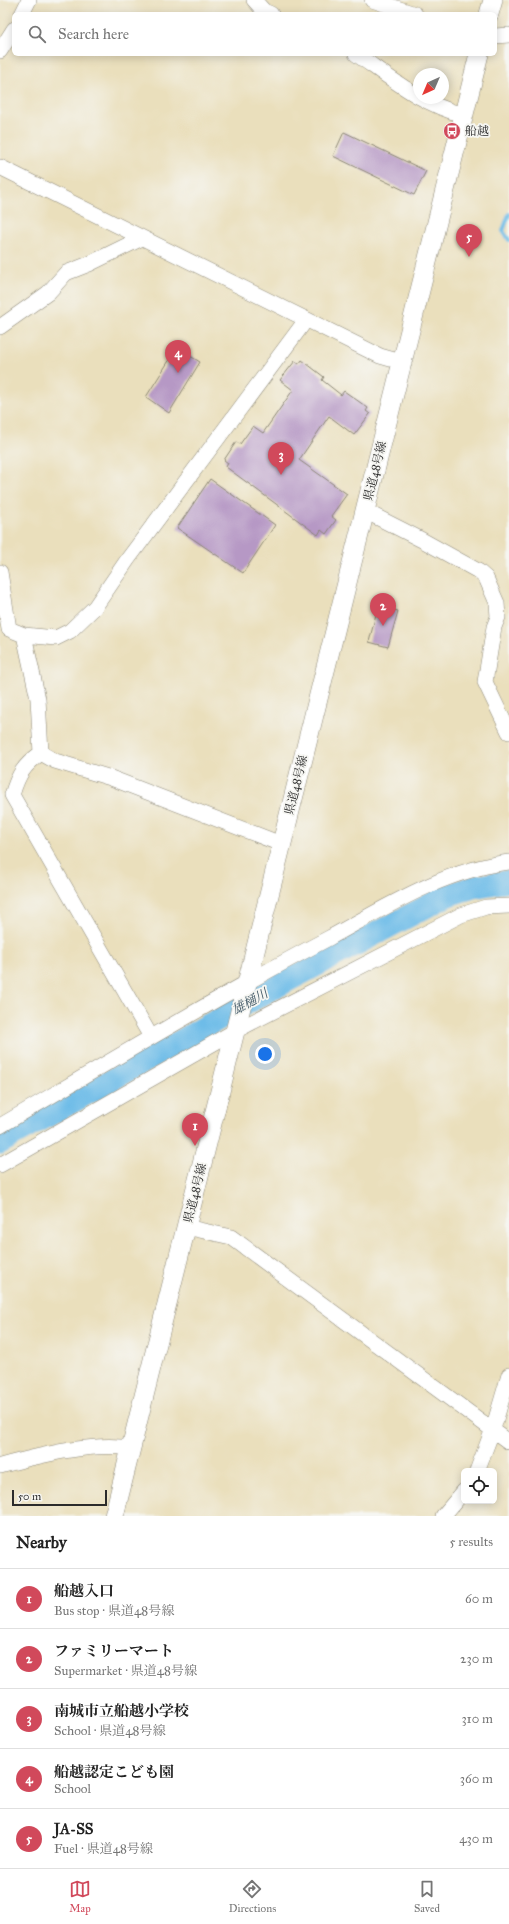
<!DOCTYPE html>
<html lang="en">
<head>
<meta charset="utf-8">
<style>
  body { margin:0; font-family:"IM FELL Great Primer","Noto Serif JP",serif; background:#f2f2f2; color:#222 }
  .controls { position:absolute; right:12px; bottom:12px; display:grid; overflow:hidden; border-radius:6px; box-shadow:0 2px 10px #0003 }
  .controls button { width:36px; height:36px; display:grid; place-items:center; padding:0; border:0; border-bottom:1px solid #e0e0e0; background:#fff; color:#222; font:20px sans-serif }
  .compass { position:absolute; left:413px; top:68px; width:36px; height:36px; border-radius:50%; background:#fff; box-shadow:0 2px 10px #0003; rotate:224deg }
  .scale { position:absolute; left:12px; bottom:10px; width:95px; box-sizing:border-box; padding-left:4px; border:2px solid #2b2b2b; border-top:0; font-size:11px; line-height:14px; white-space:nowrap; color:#2b2b2b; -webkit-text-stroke:3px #f6f6f2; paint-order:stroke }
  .you { position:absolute; left:265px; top:1054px; width:14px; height:14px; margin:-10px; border:3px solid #fff; border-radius:50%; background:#1a73e8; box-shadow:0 0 0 6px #1a73e833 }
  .badge { display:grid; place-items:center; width:26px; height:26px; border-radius:50%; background:#d1495b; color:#fff; font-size:13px; font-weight:700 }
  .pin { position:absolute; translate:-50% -33px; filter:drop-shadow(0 1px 2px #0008) }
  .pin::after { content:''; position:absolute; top:21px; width:14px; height:12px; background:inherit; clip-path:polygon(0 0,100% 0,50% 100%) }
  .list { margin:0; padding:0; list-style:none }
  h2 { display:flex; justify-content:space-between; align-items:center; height:52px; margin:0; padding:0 16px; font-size:17px }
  h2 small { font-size:13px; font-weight:400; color:#767676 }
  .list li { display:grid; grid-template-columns:26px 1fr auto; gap:12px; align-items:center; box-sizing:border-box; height:60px; padding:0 16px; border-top:1px solid #e0e0e0 }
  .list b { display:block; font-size:15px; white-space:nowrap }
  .list p { margin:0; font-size:13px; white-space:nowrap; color:#767676 }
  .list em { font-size:13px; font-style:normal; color:#767676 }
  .icon { flex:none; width:22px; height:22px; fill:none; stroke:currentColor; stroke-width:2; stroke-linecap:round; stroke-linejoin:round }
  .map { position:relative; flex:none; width:509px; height:1516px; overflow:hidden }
  .search { position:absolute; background:#fff; box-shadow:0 2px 10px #0003; left:12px; right:12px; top:12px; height:44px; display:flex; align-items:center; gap:10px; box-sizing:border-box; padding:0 14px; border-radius:6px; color:#767676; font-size:15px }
  .sheet { height:352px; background:#fff }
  nav { display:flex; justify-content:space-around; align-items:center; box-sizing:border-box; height:56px; border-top:1px solid #e0e0e0; background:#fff; font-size:11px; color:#767676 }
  nav a { display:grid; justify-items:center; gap:2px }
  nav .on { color:#d1495b }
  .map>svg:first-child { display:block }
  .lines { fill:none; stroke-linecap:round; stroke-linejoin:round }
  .stream { stroke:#6dbce8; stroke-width:4 }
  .river { stroke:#6dbce8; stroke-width:23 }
  .building { fill:#b698c5 }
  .minor-casing { stroke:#8a8574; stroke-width:16 }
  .major-casing { stroke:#8a8574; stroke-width:20 }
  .minor { stroke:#fff; stroke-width:15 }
  .major { stroke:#fff; stroke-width:19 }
  .labels { text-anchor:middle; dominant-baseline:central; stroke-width:3.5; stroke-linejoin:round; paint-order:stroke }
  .poi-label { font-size:12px; fill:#2b2b2b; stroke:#f6f6f2; text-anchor:start }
  .street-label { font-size:12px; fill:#2b2b2b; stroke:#f6f6f2 }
  .water-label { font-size:13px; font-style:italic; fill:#3f5664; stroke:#f6f6f2 }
</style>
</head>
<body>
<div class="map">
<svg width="509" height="1516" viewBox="0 0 509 1516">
  <rect width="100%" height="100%" fill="#f6f6f2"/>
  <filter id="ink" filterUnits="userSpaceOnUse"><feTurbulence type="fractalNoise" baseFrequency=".025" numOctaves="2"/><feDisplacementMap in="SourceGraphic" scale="8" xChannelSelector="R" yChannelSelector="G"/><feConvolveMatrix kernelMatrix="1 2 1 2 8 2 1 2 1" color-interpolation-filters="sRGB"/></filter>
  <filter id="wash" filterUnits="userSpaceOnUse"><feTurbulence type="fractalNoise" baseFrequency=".012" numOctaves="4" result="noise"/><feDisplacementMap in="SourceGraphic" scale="16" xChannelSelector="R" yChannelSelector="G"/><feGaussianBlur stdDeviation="0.9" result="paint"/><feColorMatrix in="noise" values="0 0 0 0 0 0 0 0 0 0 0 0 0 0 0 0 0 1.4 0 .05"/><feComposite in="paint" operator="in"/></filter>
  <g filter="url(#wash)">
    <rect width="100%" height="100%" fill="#eadfbc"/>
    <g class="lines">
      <!-- stream -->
      <path class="stream" d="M509,214L503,231L509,240"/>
      <!-- river -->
      <path class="river" d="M0,1143L270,990L448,895L473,887L509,881"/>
    </g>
    <g id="blocks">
      <!-- building -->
      <path class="building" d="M344,132L426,171L414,195L333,156Z
        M177,348L200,362L169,413L146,397Z
        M302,360L324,377L322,380L341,395L344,391L368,408L366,411L370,414L354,435L329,416L299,460L347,494L331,516L336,520L326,534L321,530L318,535L226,467L228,463L224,460L236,442L240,444L253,426L263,433L293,390L280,380L295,361L299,364Z
        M210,479L275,525L243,573L177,528Z
        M378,606L398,611L388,647L369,642Z"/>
    </g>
  </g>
  <g filter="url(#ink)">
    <use href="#blocks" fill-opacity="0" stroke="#8a8574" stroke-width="1"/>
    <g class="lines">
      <!-- minor casing -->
      <g class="minor-casing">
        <path id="minor" d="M254,0L264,11L271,14
          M372,0L415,14
          M22,14L29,0
          M495,36L509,35
          M0,51L14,29
          M356,54C392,79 420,103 463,115
          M0,167L380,356L401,362
          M0,327L48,293L66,273L89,264L142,238
          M365,511L422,540L478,571L486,578L497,603L498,617L494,627L485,682L509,732
          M0,572L9,629L24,635L38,699L41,753
          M24,635L56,638L70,631L95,607L128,559L306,320
          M41,753C23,766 18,775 12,795L151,1037
          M41,753L55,761L111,778L281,844
          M0,1126C109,1062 217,997 329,938C386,907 444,870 509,862
          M0,1165L235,1031L461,915L486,907L509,906
          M186,1229H195L231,1237L509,1442
          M0,1466C38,1456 91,1442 130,1448
          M477,1471L493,1429L509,1375
          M443,1516L464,1491"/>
      </g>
      <!-- major casing -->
      <g class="major-casing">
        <path id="major" d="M489,14L493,0
          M114,1516L479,54"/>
      </g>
      <!-- minor -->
      <use href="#minor" class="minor"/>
      <!-- major -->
      <use href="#major" class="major"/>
    </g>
  </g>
  <!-- icons -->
  <defs>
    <g id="bus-disc" transform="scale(0.9)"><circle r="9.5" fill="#d1495b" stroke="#f6f6f2"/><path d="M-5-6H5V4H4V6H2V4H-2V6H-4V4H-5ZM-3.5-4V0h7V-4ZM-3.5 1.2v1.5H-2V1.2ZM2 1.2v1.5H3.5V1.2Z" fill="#fff"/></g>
  </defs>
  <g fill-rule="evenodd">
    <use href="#bus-disc" x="452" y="131"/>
  </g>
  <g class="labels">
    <!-- poi labels -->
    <g class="poi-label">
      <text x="465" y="131">船越</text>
    </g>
    <!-- street labels -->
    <g class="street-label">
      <text transform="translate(375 471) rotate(-76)">県道48号線</text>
      <text transform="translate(296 785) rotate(-76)">県道48号線</text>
      <text transform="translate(195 1193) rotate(-76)">県道48号線</text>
    </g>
    <!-- water labels -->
    <g class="water-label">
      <text transform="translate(250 1002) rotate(-29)">雄樋川</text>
    </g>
  </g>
</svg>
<div class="controls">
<button><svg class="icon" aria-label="locate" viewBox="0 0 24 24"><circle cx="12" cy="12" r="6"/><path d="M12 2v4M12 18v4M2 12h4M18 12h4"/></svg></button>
</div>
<svg class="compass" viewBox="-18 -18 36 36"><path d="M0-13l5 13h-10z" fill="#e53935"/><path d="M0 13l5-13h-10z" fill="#767676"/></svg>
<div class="scale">50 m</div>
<div class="you"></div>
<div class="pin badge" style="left:195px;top:1146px">1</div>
<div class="pin badge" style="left:383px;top:626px">2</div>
<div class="pin badge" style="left:281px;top:475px">3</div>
<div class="pin badge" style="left:178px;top:373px">4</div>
<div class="pin badge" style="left:469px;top:257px">5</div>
<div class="search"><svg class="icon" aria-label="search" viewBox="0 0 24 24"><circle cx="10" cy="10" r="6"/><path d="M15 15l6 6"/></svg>Search here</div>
</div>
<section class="sheet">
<h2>Nearby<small>5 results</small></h2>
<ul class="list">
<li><span class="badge">1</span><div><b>船越入口</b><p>Bus stop · 県道48号線</p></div><em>60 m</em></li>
<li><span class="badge">2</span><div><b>ファミリーマート</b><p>Supermarket · 県道48号線</p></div><em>230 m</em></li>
<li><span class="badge">3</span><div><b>南城市立船越小学校</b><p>School · 県道48号線</p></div><em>310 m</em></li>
<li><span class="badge">4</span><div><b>船越認定こども園</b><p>School</p></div><em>360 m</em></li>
<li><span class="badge">5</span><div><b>JA-SS</b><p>Fuel · 県道48号線</p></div><em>430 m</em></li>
</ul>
</section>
<nav>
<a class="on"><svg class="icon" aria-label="map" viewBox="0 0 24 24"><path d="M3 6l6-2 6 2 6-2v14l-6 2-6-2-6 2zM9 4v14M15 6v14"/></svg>Map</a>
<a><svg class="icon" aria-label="directions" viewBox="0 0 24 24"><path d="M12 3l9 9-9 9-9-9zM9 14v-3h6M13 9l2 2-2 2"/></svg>Directions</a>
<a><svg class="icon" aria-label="saved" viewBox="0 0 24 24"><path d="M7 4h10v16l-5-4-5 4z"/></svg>Saved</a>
</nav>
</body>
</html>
